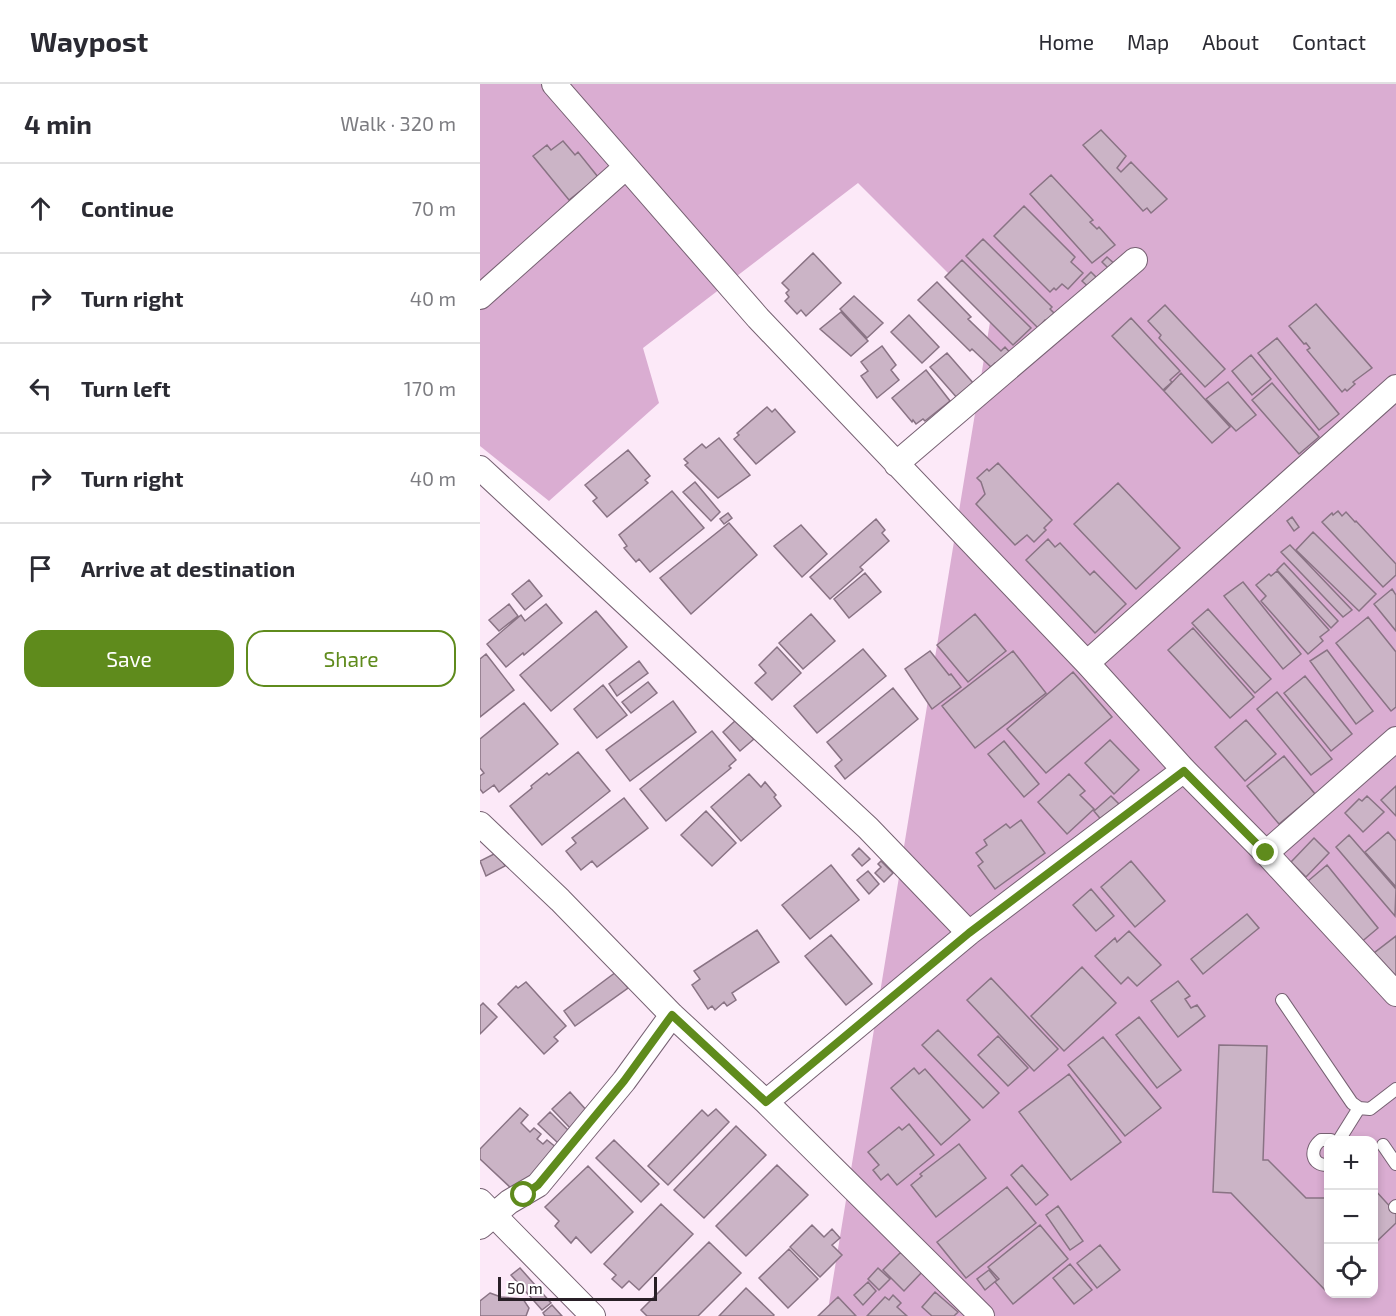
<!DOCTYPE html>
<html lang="en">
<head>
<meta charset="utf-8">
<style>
  body { margin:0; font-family:"Exo 2",sans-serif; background:#f2f2f3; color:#2b2b33 }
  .controls { position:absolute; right:18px; bottom:18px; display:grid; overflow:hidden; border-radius:12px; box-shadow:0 3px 9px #0003 }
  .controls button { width:54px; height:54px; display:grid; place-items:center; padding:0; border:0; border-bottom:2px solid #e1e1e2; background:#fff; color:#2b2b33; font:30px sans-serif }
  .scale { position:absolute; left:18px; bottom:15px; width:159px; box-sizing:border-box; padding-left:6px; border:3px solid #281f26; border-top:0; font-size:16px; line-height:21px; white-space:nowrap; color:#281f26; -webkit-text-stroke:4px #fff; paint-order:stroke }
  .stop { position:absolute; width:18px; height:18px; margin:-14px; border:4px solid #5f8b1c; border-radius:50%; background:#fff }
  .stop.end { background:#5f8b1c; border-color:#fff; box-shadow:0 2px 6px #0008 }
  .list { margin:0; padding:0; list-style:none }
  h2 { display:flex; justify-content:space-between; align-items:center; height:78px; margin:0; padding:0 24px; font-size:26px }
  h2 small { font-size:20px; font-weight:400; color:#7c7c81 }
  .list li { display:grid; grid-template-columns:39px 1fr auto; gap:18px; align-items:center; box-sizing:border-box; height:90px; padding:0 24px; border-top:2px solid #e1e1e2 }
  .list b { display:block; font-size:22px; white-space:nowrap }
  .list em { font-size:20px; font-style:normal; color:#7c7c81 }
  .actions { display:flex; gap:12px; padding:18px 24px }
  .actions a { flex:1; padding:14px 0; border:2px solid #5f8b1c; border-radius:18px; text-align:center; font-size:21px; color:#5f8b1c }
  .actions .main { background:#5f8b1c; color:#fff }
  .icon { flex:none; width:33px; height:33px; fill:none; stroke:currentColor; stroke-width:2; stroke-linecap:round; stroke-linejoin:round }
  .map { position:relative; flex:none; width:916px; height:1232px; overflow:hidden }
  header { display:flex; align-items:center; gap:36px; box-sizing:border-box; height:84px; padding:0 30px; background:#fff; border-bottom:2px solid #e1e1e2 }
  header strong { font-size:28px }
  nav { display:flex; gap:33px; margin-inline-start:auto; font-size:21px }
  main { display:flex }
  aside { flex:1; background:#fff }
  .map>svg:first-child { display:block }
  .green { fill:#daadd2; fill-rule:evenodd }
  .building { fill:#cbb4c6; stroke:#897384; stroke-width:1.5 }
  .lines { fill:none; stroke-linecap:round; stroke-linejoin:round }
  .lane-casing { stroke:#766172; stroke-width:14 }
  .street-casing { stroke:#766172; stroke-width:26 }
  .lane { stroke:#fff; stroke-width:12 }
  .street { stroke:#fff; stroke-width:24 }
  .route { stroke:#5f8b1c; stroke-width:8 }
</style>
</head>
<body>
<header>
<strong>Waypost</strong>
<nav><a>Home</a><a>Map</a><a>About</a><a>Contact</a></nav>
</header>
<main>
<aside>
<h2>4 min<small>Walk · 320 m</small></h2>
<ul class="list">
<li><svg class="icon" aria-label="ahead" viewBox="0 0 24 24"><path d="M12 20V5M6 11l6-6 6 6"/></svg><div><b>Continue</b></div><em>70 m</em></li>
<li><svg class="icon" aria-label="right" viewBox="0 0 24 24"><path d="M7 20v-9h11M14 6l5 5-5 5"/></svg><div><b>Turn right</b></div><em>40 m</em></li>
<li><svg class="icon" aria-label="left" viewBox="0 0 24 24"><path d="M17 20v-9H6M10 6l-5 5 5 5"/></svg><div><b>Turn left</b></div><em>170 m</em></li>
<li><svg class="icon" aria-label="right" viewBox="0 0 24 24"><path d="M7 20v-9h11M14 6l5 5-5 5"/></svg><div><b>Turn right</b></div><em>40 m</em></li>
<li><svg class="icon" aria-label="arrive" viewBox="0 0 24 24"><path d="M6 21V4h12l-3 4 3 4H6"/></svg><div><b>Arrive at destination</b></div></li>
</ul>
<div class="actions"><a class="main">Save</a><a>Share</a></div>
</aside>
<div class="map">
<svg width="916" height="1232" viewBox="0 0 916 1232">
  <rect width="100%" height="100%" fill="#fce9f8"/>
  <!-- green -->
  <path class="green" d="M0,0H916V1232H347L511,232L378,99L163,264L179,319L69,417L0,362ZM848,1056H894V1210H848Z"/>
  <!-- building -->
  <path class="building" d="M621,46L646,72L637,84L641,88L651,78L687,115L671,129L667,124L663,127L603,61Z
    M83,57L95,71L98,68L118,93L89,116L53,72L67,61L71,66Z
    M571,91L613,136L610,138L617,145L619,143L635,161L612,179L550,110Z
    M544,122L595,173L591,178L603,189L588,205L582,200L576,206L574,204L570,208L514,152Z
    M503,155L572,223L570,225L577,232L569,240L565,236L558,244L486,172Z
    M333,169L361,199L326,232L321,226L317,230L305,217L309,213L306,209L309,206L302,199Z
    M627,173L638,183L633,189L622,178Z
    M482,176L551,244L533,261L465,193Z
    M611,188L622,199L613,207L602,197Z
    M457,198L491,233L488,235L521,267L525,263L535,274L523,287L515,279L511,283L492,265L490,267L438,216Z
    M374,212L403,239L387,254L360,225Z
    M836,220L892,284L873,298L875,300L867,307L865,305L862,308L827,266L830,264L826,259L824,260L809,242Z
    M685,221L745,285L725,303L679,254L681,251L668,237Z
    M361,228L388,257L371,272L340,245Z
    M429,231L459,263L442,279L411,248Z
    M651,234L700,287L690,296L692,298L683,306L632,252Z
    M797,254L859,330L839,346L778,269Z
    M402,262L416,281L411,286L419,296L397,314L381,292L388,287L381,278Z
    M467,269L494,300L478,315L450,283Z
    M771,271L791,295L772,311L752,287Z
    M446,286L470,317L445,337L443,335L436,340L433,336L432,338L412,314Z
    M701,289L750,343L732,359L684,307Z
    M748,298L776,331L756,347L726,315Z
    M792,299L839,353L819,370L772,316Z
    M287,323L292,328L295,325L315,348L276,380L254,355L259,351L257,349Z
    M239,354L270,391L238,414L205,381L208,379L204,375L222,360L226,364Z
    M148,366L170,392L165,396L168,399L127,433L113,417L117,414L105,401Z
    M518,379L572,436L564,444L566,446L554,458L547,451L535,461L496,420L505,410L501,398L497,394L507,385L509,387Z
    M215,398L240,428L231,437L203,408Z
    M638,399L700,464L656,505L594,440Z
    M192,407L224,444L170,488L159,475L156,478L144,464L147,462L139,451Z
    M858,427L862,432L866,428L875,438L876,437L916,480V491L903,503L842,438L852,429L853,431Z
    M248,429L252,434L244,440L240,435Z
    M812,433L819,443L814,447L807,437Z
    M396,435L405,446L402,449L409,457L380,483L383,486L350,515L330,493Z
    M249,439L277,471L211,530L180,494Z
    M321,441L347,470L322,493L294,462Z
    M833,448L896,510L879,527L816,466Z
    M568,455L575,463L580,459L610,491L614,487L646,520L615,549L546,476Z
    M810,461L872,526L863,533L801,468Z
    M804,479L858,537L851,544L797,486Z
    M797,487L849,546L840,553L843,557L828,570L781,517L786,512L776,501L789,490L791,492Z
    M385,489L401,508L369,534L354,515Z
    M49,496L62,512L45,526L32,510Z
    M763,498L821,570L803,585L744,512Z
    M912,505L916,511V547L894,520Z
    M29,520L38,532L19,547L9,536Z
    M66,520L82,539L44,571L43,569L26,583L7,560L41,531L45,537Z
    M728,525L791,595L775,609L712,539Z
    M116,527L147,563L71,627L40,591Z
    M331,530L355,557L323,585L299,559Z
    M495,530L526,567L488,598L457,561Z
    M888,533L916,568V623L911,627L856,559Z
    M713,544L774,613L750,634L688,566Z
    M297,563L321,589L292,616L275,599L286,589L279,581Z
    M383,565L406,592L337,649L314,622Z
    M847,566L893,627L876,640L830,577Z
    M450,567L469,591L471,590L481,603L452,625L425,585Z
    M533,567L566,609L495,664L462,622Z
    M6,570L34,606L0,633V575Z
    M159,577L168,589L137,612L129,600Z
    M593,588L632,633L566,689L527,645Z
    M825,592L872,650L851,667L804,609Z
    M168,598L177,609L151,629L142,618Z
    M123,601L147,631L117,654L94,625Z
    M413,604L438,635L365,695L355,682L362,676L347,658Z
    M797,608L852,675L831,691L777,625Z
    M193,617L216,648L150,697L126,666Z
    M44,619L78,660L19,708L14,701L3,709L0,705V692L4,689L0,684V655Z
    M256,636L274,655L260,667L243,648Z
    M766,636L796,670L765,697L735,663Z
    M232,647L256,676L249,682L251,684L186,737L160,705Z
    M630,656L659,686L634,710L605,679Z
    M524,657L559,700L544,713L508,670Z
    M98,668L130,707L62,761L30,722L52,704L51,702L67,689L69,691Z
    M804,672L835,710L799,740L767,702Z
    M269,690L281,703L285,698L296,711L294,713L301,722L261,757L231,723Z
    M589,690L605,707L600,711L614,725L587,750L558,718Z
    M916,702V732L901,716Z
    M631,712L641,722L623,738L614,727Z
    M887,712L904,728L883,748L865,729L879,715L882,717Z
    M144,714L168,744L117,783L112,777L101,786L86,767L96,759L92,754Z
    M226,727L256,759L232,782L201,751Z
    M541,736L565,769L515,805L498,782L503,778L496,769L507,761L504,756L526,740L530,744Z
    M908,748L916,757V803L885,768Z
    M869,751L916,805L915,832L856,763Z
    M834,754L849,769L826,793L811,778Z
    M379,764L390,775L382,782L372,771Z
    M18,768L25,782L6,792L0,777Z
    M401,777L413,789L404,798L395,789L401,783L398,780Z
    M651,777L685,817L655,843L621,803Z
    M351,781L379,816L330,855L302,821Z
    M847,781L898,844L879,860L828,797Z
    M388,787L399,800L389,810L377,796Z
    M611,805L634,832L616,847L593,821Z
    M767,830L779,844L723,890L711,875Z
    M277,846L299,878L252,909L256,916L247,922L244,918L235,926L232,922L228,925L212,901L220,895L214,887Z
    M649,847L681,881L657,902L648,893L641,900L615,872L635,854L637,858Z
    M351,851L392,900L366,921L325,872Z
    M916,852V897L894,869Z
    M602,883L636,919L584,967L551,932Z
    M136,888L148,904L95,942L84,927Z
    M511,894L578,965L554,987L487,916Z
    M698,897L710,912L705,915L711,924L717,921L725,932L698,953L671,917Z
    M46,898L86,942L74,953L78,957L64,970L18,920L36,902L38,904Z
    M3,919L17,933L0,950V922Z
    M659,933L701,986L677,1004L636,951Z
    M458,946L519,1009L503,1024L442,961Z
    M518,952L548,984L528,1002L498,971Z
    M623,953L681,1024L645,1052L588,981Z
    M739,961L787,962L783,1076H788L826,1114H848V1203L845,1206L751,1109L733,1108Z
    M434,984L439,990L445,985L490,1036L461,1061L411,1004Z
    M589,990L641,1058L591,1096L539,1028Z
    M90,1008L108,1028L90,1044L72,1025Z
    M40,1024L48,1031L41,1039L50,1048L54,1044L61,1050L57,1055L63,1060L67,1056L77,1064L41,1109L32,1105L0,1075V1065Z
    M236,1025L249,1038L188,1101L168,1082L222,1026L228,1032Z
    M70,1028L90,1048L79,1060L58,1040Z
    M429,1040L454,1071L417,1101L408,1090L401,1096L393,1086L399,1081L388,1068L419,1043L422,1046Z
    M256,1042L286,1071L224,1134L194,1106Z
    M134,1056L179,1100L161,1118L116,1074Z
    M479,1060L506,1094L456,1133L431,1101L442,1092L440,1090Z
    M297,1081L328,1111L266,1172L236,1142Z
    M542,1081L568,1111L556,1121L531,1091Z
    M108,1082L153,1128L111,1169L96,1153L91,1159L75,1142L79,1137L65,1123Z
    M527,1103L556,1139L486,1194L457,1158Z
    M894,1105L916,1129V1139L894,1160Z
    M181,1120L213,1150L159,1206L149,1197L142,1204L132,1195L136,1191L124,1180Z
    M578,1122L603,1157L590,1166L566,1131Z
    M332,1141L344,1153L352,1145L360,1154L352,1161L362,1171L340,1193L310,1163Z
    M560,1141L588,1175L533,1220L515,1198L519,1195L508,1183Z
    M229,1158L261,1189L218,1232H167L161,1226Z
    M620,1161L640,1186L617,1204L597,1179Z
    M309,1165L338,1195L308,1224L279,1194Z
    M421,1168L442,1188L424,1207L403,1186Z
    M590,1180L612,1206L594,1220L573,1194Z
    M40,1184L71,1219L62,1226L31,1191Z
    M398,1184L410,1195L399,1206L388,1195Z
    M509,1186L517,1196L505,1206L497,1195Z
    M388,1198L396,1207L383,1221L374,1211Z
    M266,1204L294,1231L293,1232H239Z
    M455,1208L478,1228L474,1232H452L442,1223Z
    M10,1209L21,1213L43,1215L49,1224L46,1232H0V1217Z
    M413,1211L421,1219L417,1223L427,1232H387L405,1213L409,1216Z
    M358,1213L376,1232H338Z
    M72,1221L82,1232H65L63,1229Z"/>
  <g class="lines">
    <!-- lane casing -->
    <g class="lane-casing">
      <path id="lane" d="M802,916L872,1019L879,1024L890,1025L916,1005
        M859,1056L879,1024
        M903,1061L916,1080
        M848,1081C831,1082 829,1065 841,1056H851
        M915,1123L916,1122"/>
    </g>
    <!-- street casing -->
    <g class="street-casing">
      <path id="street" d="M74,0L278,234L607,579L704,686L786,769L916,910
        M0,213L146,83
        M416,380L655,176
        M0,384L388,744L489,849
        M607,579L916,303
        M0,740L80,816L192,931L286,1018L502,1232
        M786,769L916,655
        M286,1018L489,849L704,686
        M0,1117L113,1232
        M0,1143L29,1118L58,1101L144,997L192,931"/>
    </g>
    <!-- lane -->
    <use href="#lane" class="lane"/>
    <!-- street -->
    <use href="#street" class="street"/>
  </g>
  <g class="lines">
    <!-- route -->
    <path class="route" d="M44,1111L58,1101L144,997L192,931L286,1018L489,849L704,687L786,769"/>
  </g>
</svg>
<div class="controls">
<button>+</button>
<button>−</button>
<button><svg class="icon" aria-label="locate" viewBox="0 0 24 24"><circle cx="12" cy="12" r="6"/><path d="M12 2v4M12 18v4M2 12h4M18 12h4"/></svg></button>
</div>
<div class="scale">50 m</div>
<div class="stop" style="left:44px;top:1111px"></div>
<div class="stop end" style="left:786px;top:769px"></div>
</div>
</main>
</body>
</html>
